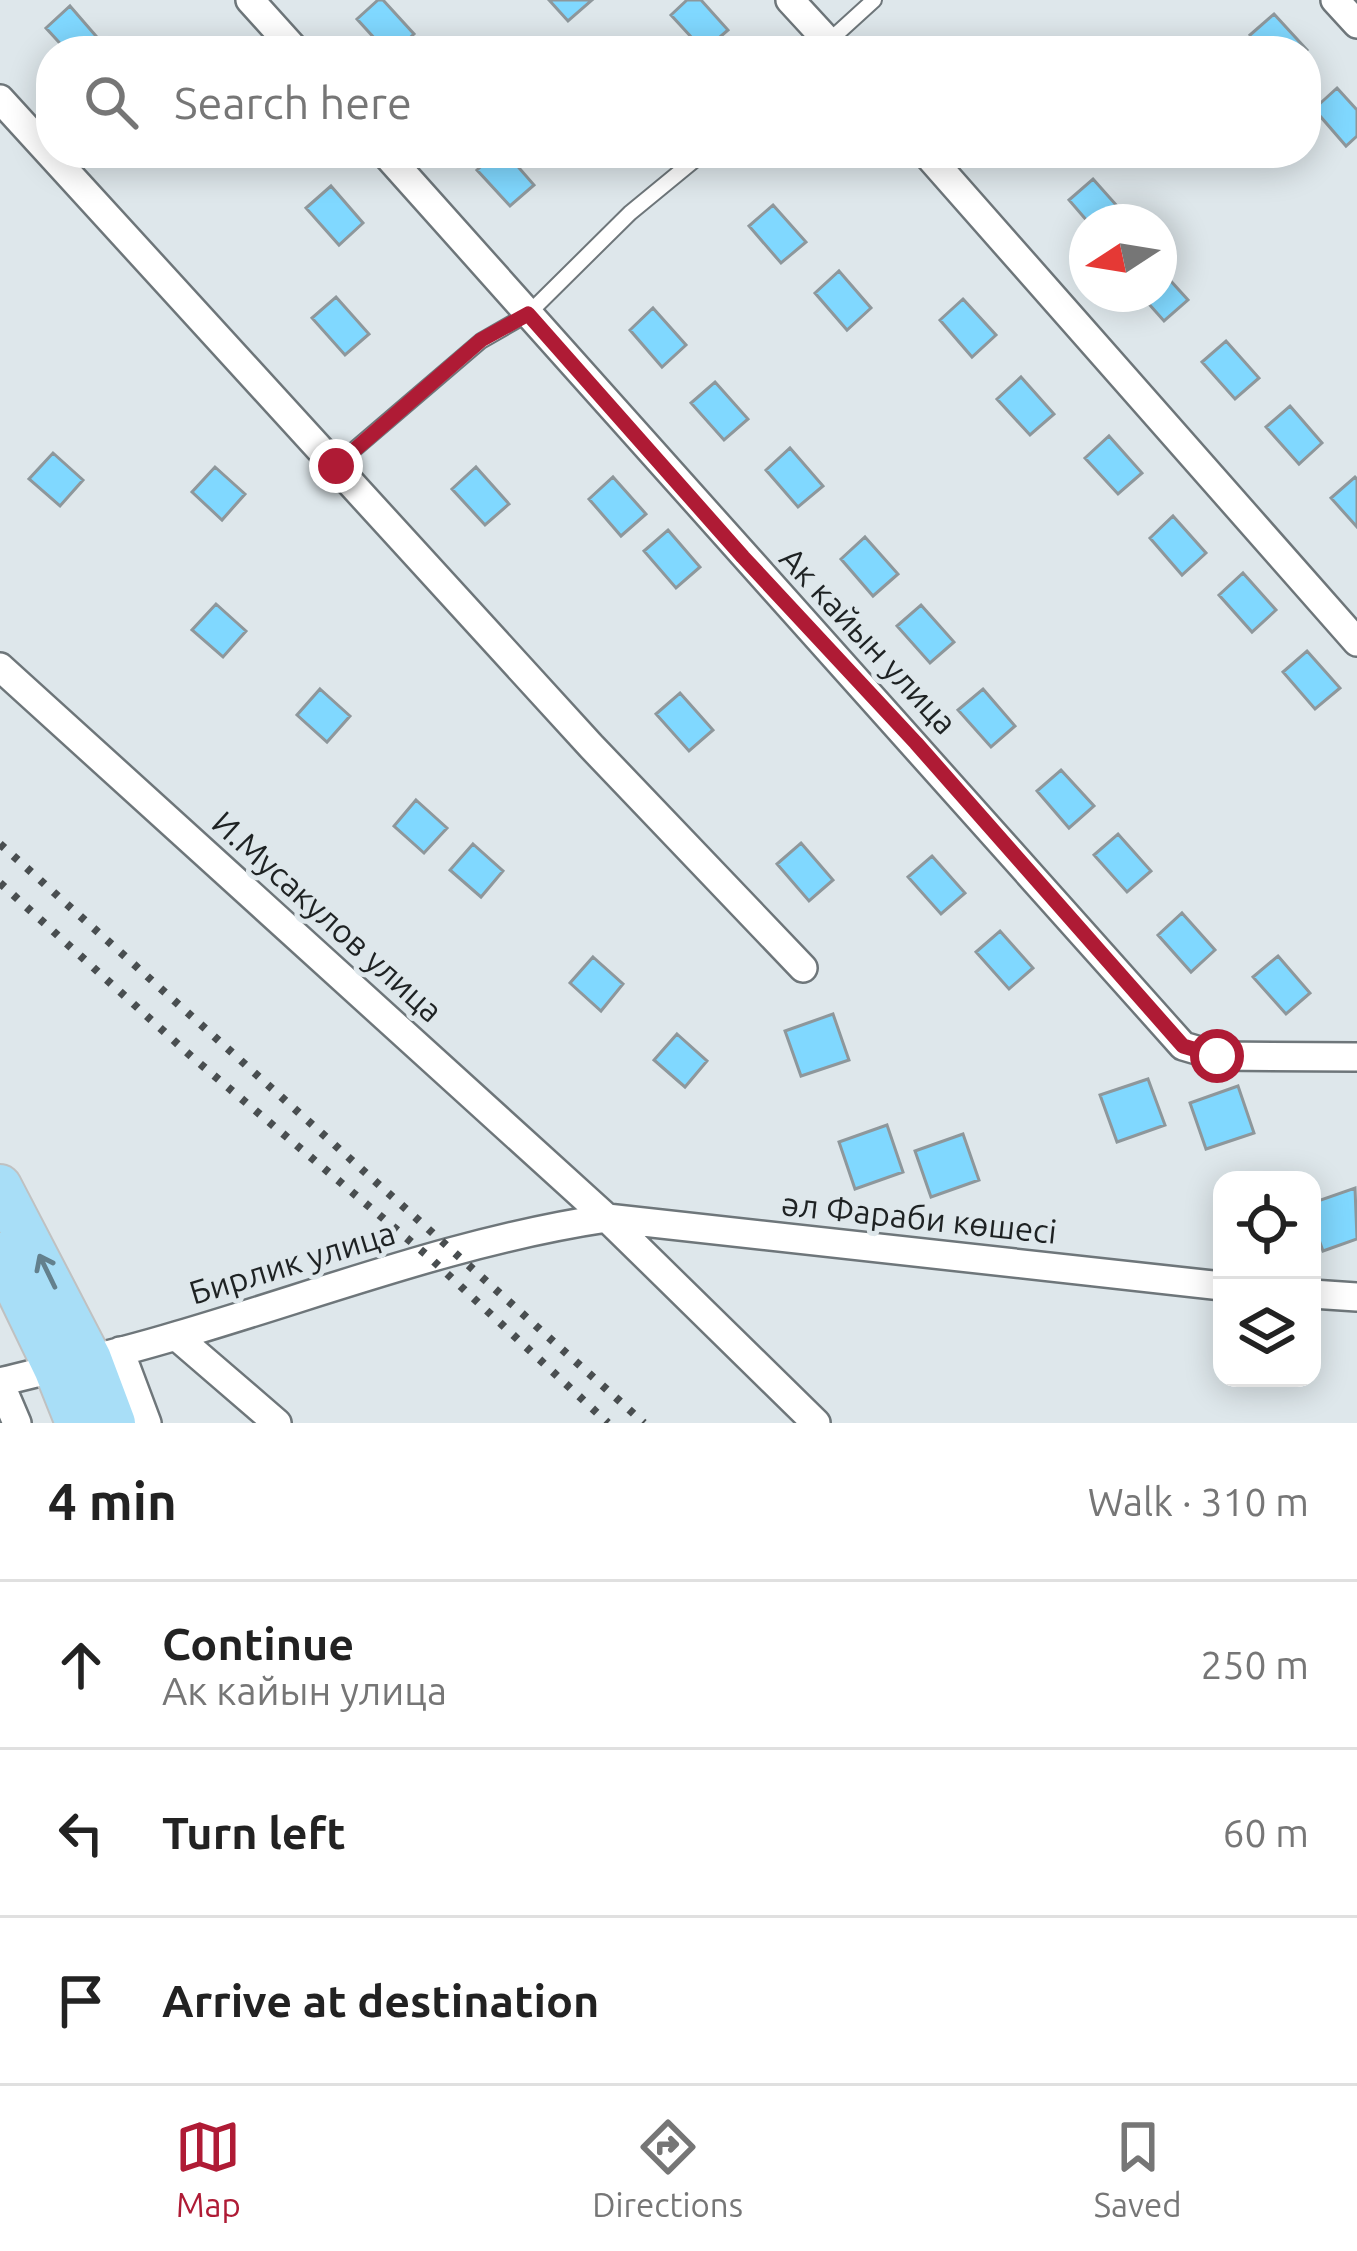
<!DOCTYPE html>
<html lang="en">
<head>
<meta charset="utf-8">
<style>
  body { margin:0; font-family:Ubuntu,sans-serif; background:#f6f6f6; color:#222 }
  .controls { position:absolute; right:36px; bottom:36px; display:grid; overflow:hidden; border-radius:24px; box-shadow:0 6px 30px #0003 }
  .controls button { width:108px; height:108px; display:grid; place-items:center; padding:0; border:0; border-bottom:3px solid #e0e0e0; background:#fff; color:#222; font:60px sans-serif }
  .compass { position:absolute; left:1069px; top:204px; width:108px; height:108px; border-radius:50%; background:#fff; box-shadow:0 6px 30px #0003; rotate:258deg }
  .stop { position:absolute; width:36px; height:36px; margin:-27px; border:9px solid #af1b35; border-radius:50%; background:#fff }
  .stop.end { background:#af1b35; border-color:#fff; box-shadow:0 3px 12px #0008 }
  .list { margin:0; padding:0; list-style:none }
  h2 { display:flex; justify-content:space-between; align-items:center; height:156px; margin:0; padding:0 48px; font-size:51px }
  h2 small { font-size:39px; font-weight:400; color:#767676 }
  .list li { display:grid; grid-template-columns:78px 1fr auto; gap:36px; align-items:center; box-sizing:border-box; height:168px; padding:0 48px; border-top:3px solid #e0e0e0 }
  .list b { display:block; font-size:45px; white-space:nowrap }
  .list p { margin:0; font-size:39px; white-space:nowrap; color:#767676 }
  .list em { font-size:39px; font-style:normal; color:#767676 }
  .icon { flex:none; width:66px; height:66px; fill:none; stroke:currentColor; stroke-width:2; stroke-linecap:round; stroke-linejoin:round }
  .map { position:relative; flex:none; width:1357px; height:1423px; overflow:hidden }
  .search { position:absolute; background:#fff; box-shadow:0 6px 30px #0003; left:36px; right:36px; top:36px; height:132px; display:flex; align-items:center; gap:30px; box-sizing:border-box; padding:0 42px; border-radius:48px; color:#767676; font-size:45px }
  .sheet { height:660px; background:#fff }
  nav { display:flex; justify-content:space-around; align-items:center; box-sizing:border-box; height:168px; border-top:3px solid #e0e0e0; background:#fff; font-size:33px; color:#767676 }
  nav a { display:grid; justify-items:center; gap:6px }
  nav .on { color:#af1b35 }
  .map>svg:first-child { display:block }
  .building { fill:#80d8ff; stroke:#8e979b; stroke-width:3 }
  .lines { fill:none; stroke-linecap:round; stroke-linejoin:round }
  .service-casing { stroke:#6e767a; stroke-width:18 }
  .minor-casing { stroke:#6e767a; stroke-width:32 }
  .trunk-casing { stroke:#c0c1c1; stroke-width:46 }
  .service { stroke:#fff; stroke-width:14 }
  .minor { stroke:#fff; stroke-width:27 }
  .trunk { stroke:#a8def7; stroke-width:42 }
  .rail { stroke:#494e50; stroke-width:8; stroke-dasharray:6 12; stroke-linecap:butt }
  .oneway { stroke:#63808d }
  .route { stroke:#af1b35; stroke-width:15 }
  .labels { text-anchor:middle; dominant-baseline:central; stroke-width:10; stroke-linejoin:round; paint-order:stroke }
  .street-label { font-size:33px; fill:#1e2223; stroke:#dee7eb }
</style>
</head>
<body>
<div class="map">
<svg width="1357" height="1423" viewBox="0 0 1357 1423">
  <rect width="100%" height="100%" fill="#dee7eb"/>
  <!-- building -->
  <path class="building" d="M378,0H383L414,34L395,51H386L357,19Z
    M549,0H592L568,21Z
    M687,0H701L728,30L704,51L671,15Z
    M70,6L102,43L94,51H67L46,28Z
    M1274,14L1307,50L1306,51H1264L1250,35Z
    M1337,88L1357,110V136L1346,146L1314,109Z
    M496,153H506L534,185L510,206L477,170Z
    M1093,179L1126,216L1119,222H1088L1069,200Z
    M331,186L363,223L339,245L306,208Z
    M773,205L806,242L781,263L749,226Z
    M1159,268L1188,300L1164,321L1140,294H1159Z
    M839,271L871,308L847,330L815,293Z
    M336,297L369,334L345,355L312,318Z
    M963,299L996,335L972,357L940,320Z
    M653,308L686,345L662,367L630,330Z
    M1226,341L1259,378L1235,399L1202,362Z
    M1021,377L1054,414L1030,435L997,399Z
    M715,382L748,419L724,440L691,403Z
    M1290,406L1322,443L1299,464L1266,427Z
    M1109,436L1142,473L1118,494L1085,458Z
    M790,448L823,486L798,507L766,470Z
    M53,453L83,480L60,506L29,479Z
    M215,467L245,494L222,520L192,492Z
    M476,467L509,504L485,525L452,489Z
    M613,477L646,514L621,536L589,499Z
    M1355,477L1357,479V527L1331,498Z
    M1173,516L1206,553L1182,575L1150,538Z
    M668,530L700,567L676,588L644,551Z
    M865,537L898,574L873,596L841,559Z
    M1243,573L1276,610L1252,632L1219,595Z
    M216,604L246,631L223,657L192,630Z
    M921,605L954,642L930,663L897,626Z
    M1307,651L1340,688L1315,709L1283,672Z
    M320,689L350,716L327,742L297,715Z
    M983,689L1015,726L991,747L958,710Z
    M680,693L713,730L689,751L656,714Z
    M1061,770L1094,806L1069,828L1037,791Z
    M416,800L447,828L424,853L394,826Z
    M1118,834L1151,871L1127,892L1094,855Z
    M801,843L833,880L809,901L777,864Z
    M473,844L503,871L481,897L450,870Z
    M932,856L965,893L941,914L908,877Z
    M1182,913L1215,950L1191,972L1158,935Z
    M1000,931L1033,968L1009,989L976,952Z
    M1278,956L1310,993L1286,1014L1253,977Z
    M593,957L623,984L601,1011L570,983Z
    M833,1014L849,1060L801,1076L785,1031Z
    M677,1034L707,1061L685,1087L654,1060Z
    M1148,1079L1165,1125L1117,1142L1100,1095Z
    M1238,1086L1254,1133L1206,1149L1190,1103Z
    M887,1125L903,1172L855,1189L839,1142Z
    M963,1134L979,1180L931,1197L915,1151Z
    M1355,1188L1357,1239L1323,1251L1312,1220V1203Z"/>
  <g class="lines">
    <!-- service casing -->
    <g class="service-casing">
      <path id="service" d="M818,51L874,0
        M336,465L481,341L528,314L630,213L703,153"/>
    </g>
    <!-- minor casing -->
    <g class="minor-casing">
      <path id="minor" d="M250,0L296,51
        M790,0L837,51
        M1335,0L1357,24
        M0,99L591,746L803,968
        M385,153L1183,1046L1217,1056L1357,1057
        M926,153L1357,642
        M0,667L607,1218L816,1423
        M1312,1294L1357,1297
        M176,1336L277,1423
        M120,1351L147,1423
        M0,1382C60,1367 120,1353 179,1335C322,1293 460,1240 607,1218L1222,1286
        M0,1383L17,1423"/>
    </g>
    <!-- trunk casing -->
    <g class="trunk-casing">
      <path id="trunk" d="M0,1186L90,1359L114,1423
        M0,1254L55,1368L77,1423"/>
    </g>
    <!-- service -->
    <use href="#service" class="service"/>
    <!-- minor -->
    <use href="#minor" class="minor"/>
    <!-- trunk -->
    <use href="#trunk" class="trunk"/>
    <!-- rail -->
    <path class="rail" d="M0,844L644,1423
      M0,883L192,1057L429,1257L608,1423"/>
  </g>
  <!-- one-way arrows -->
  <defs><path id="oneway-shaft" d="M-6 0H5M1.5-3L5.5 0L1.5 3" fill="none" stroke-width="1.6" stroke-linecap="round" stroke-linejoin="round" transform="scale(3)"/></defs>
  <use class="oneway" href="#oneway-shaft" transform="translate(47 1271) rotate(-116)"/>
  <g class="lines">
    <!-- route -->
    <path class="route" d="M336,466L481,340L528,314L743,557L916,743L1183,1046L1217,1056"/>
  </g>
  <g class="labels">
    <!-- street labels -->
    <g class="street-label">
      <text transform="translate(869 640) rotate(47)">Ак кайын улица</text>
      <text transform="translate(328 916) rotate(42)">И.Мусакулов улица</text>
      <text transform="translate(919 1217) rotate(6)">әл Фараби көшесі</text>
      <text transform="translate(292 1262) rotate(-17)">Бирлик улица</text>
    </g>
  </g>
</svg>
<div class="controls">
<button><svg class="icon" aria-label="locate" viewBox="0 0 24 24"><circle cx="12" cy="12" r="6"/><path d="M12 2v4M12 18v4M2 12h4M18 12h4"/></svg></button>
<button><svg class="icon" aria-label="layers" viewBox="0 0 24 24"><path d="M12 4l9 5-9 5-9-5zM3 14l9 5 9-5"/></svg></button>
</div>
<svg class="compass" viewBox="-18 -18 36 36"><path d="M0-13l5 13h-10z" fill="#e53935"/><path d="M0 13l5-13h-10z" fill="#767676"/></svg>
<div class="stop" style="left:1217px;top:1056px"></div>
<div class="stop end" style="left:336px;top:466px"></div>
<div class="search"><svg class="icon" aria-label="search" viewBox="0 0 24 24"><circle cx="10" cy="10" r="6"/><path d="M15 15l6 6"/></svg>Search here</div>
</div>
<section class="sheet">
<h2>4 min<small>Walk · 310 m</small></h2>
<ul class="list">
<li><svg class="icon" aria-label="ahead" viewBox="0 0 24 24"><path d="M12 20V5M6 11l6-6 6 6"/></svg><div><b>Continue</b><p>Ак кайын улица</p></div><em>250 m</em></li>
<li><svg class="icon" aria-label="left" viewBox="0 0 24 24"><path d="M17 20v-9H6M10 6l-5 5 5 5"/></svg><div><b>Turn left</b></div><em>60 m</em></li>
<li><svg class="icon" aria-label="arrive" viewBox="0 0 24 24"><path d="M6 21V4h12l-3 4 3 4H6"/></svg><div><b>Arrive at destination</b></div></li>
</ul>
</section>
<nav>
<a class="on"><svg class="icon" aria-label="map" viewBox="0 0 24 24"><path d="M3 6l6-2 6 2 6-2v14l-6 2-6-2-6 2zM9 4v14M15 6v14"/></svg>Map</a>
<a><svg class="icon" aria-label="directions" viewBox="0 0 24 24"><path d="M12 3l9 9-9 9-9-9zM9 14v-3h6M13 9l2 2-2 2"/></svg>Directions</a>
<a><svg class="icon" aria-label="saved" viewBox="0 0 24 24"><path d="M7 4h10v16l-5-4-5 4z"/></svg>Saved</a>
</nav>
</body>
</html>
